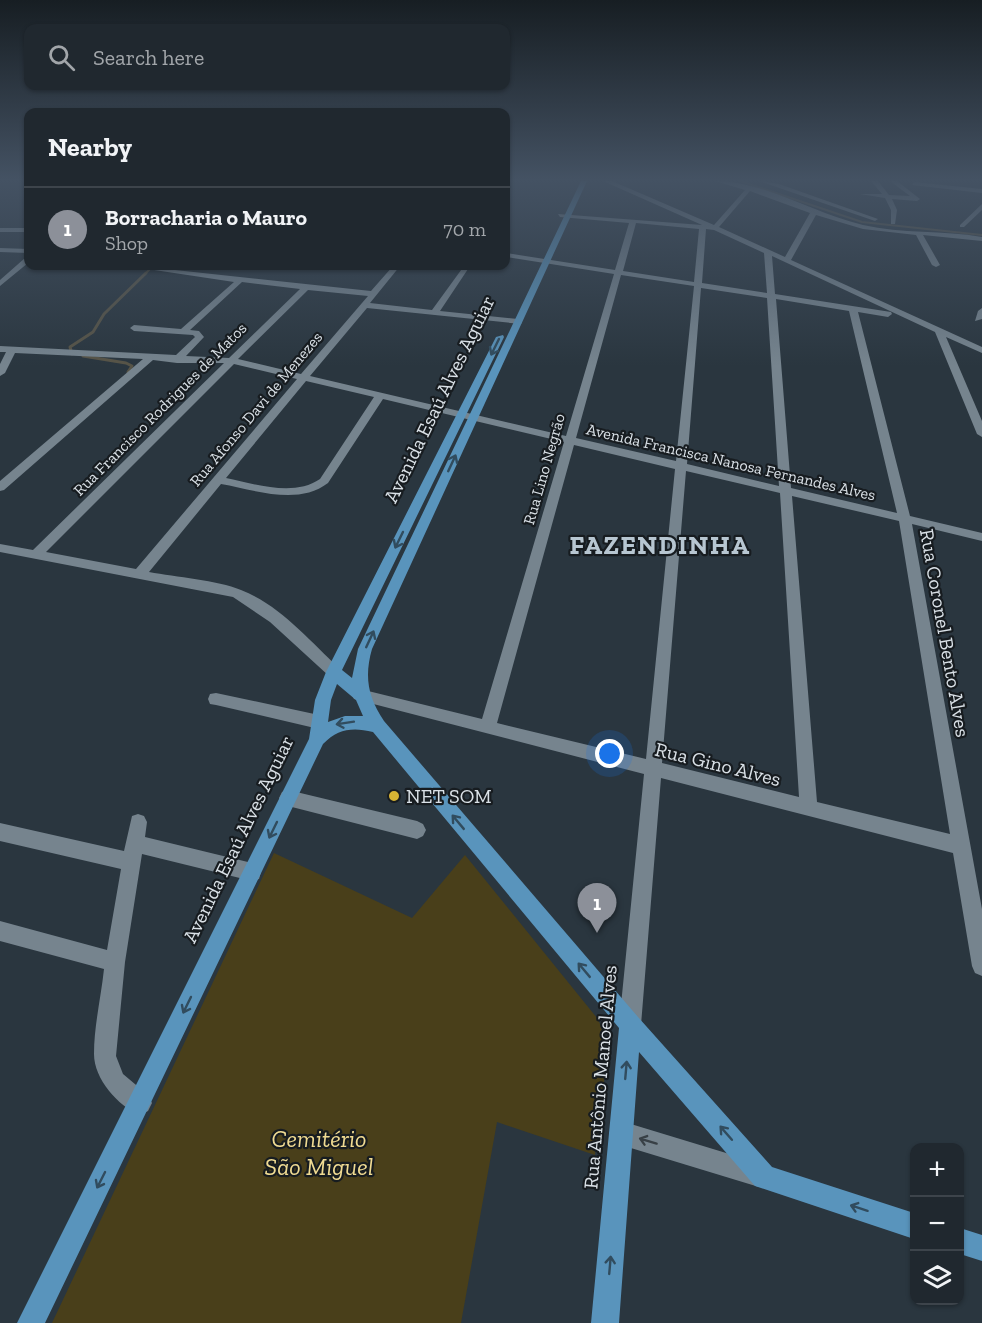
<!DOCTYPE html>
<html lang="en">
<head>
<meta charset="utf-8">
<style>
  body { margin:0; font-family:"Zilla Slab",serif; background:#283037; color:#f1f3f6 }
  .controls { position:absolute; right:18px; bottom:18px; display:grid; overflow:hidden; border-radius:12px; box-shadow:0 2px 4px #0004 }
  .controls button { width:54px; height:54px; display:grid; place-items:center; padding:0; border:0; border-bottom:2px solid #3d444b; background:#20282f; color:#f1f3f6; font:30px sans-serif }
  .you { position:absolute; left:610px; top:754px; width:21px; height:21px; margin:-15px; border:4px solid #fff; border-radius:50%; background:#1a73e8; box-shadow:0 0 0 9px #1a73e833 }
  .badge { display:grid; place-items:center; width:39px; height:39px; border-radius:50%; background:#8c9099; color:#fff; font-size:20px; font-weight:700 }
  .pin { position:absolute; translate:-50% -50px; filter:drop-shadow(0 2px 3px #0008) }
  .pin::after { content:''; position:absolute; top:32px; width:21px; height:18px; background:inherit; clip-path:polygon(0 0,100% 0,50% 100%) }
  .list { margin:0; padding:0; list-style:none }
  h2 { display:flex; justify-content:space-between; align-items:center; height:78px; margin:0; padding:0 24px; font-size:26px }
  h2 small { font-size:20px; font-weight:400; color:#a2a6aa }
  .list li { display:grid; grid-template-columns:39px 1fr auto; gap:18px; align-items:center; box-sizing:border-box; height:84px; padding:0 24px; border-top:2px solid #3d444b }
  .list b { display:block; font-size:22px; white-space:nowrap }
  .list p { margin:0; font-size:20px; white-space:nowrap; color:#a2a6aa }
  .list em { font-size:20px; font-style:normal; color:#a2a6aa }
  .icon { flex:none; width:33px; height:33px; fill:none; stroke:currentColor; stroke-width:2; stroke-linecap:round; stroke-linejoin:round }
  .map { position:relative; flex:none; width:982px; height:1323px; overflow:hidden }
  .search { position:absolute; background:#20282f; box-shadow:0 2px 4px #0004; left:24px; top:24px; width:486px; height:66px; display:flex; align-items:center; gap:15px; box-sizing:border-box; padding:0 21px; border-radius:12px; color:#a2a6aa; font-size:22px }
  .panel { position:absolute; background:#20282f; box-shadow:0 2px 4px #0004; left:24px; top:108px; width:486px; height:162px; border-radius:12px }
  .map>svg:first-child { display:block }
  .green { fill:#493f1a }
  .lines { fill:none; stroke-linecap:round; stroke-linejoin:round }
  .stream-far1 { stroke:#575447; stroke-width:2 }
  .stream { stroke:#575447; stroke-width:3 }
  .minor { fill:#76848e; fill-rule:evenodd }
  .major { fill:#5994bc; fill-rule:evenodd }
  .oneway { stroke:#314c5e }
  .oneway2 { stroke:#384046 }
  .poi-dot { fill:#d7b434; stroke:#171c20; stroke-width:2 }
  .labels { text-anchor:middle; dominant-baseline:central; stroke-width:4.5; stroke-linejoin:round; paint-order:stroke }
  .far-street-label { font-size:16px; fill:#dae1e7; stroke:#171c20 }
  .street-label { font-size:20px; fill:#dae1e7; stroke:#171c20 }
  .poi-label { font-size:20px; fill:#dae1e7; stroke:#171c20; text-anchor:start }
  .near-park-label { font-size:24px; font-style:italic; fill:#f0db92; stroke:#171c20 }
  .district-label { font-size:26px; font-weight:bold; letter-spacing:1.5px; fill:#b7c6d1; stroke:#171c20 }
</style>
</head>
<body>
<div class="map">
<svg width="982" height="1323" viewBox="0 0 982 1323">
  <rect width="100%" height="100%" fill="#2a363f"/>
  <!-- green -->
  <path class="green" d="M274,853L412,918L465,855L597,1018C615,1046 598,1121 595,1155L497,1122L461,1323H52Z"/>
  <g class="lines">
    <!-- stream-far1 -->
    <path class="stream-far1" d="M740,181L862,222L982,235
      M144,275L153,266"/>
    <!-- stream -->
    <path class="stream" d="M72,354L70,347L93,332L104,314L146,273
      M83,356L126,363L132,366L128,372"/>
    <!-- minor -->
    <path class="minor" d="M603,181H612L714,225L745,190L715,181C765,181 814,214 863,225C902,234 943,230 982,237V241L923,235L940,265L936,267L932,265L916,235L863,229L816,215L791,260L982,347V353L946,337L982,421V437L977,434L935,332L772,256L775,294L891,312L892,314L888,317L858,312L910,516L982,533V541L912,524L982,909V976L975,973L972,966L953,853L661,778L641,1025L638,1033L630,1036L622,1033L619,1025L644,774L354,699L352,695L354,691L360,689L482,719L564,442L383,399L328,483C298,506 255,490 221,484L149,572C176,577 217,580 241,590C280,605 309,640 339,668L342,672L339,676H329L270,622L233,597L0,552V544L33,550L224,363H177L153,360L4,490L0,491V481L143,359L15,353L5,373L0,376V364L6,352H0V346L176,355L195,337L193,335L134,331L130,328L134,325L181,329L234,282L141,268L138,266L371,291L393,266H400L370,303L432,310L464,266H470L440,311L518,319L522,322L521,324L367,308L310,376L566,436L614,274L506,257V253L615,270L629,223L560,217L558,214L702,225ZM750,191L810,213L785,257L719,227ZM636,223L699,229L694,282L623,271ZM706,229L714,230L764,253L767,293L702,283ZM621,275L694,286L676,461L576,438ZM242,282L300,289L229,358L186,356L204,337L199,331L190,330ZM701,288L767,298L779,486L687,464ZM308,290L368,296L301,374L238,359ZM776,299L849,311L897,513L791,488ZM234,364L297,379L136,569L46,552ZM306,381L374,397L320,479C294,497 255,484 226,478ZM574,445L675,469L646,759L497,723ZM686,471L780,493L799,797L662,763ZM792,496L899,521L950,834L817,802Z
      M759,181L779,184L878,219L875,221Z
      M871,181H878L889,195L910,196L890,181H897L920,199L917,201L892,199L897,210L895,224H891V210L885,198L860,194H882Z
      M914,182L982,189V193L912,185Z
      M982,204V210L964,227H960V225Z
      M0,228H28V232H0Z
      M0,248L28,249V253L0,252Z
      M25,258H28V263L0,286V280Z
      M982,308V319L975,321L978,311Z
      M216,693L319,715L325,717L327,722L325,727L319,729L216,705L210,704L208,699L210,694Z
      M288,790L417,821L423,824L426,830L423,836L417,839L288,806L282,804L279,798L282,792Z
      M138,814L144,816L147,822L145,837L252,863L259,865L261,872L259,879L252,881L142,854L125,962L116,1056L123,1074L148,1095L152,1103L148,1111L140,1115C118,1106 94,1079 94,1054C94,1026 101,997 104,969L0,941V921L107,950L121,869L0,841V823L124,851L132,816Z
      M621,1121L759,1163L768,1166L771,1175L768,1184L759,1187L621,1145L613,1141L609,1133L613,1125Z"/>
    <!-- major -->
    <path class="major" d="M581,181H587L372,649C364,677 368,697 384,721L638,1017L772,1167L914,1213V1239L755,1186L639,1052L619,1323H591L619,1028L373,732C352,727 338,729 323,744L45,1323H17L309,739L315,700L326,672L496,337L503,335L504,337L342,670L352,678L358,649ZM337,684L356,700L363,716H345L328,722L331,700Z
      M960,1228L982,1235V1261L960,1254Z"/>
  </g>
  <!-- one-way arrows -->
  <defs><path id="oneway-shaft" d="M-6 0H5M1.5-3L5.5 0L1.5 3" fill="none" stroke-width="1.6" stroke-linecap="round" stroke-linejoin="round" transform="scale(1.5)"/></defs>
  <g class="oneway">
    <use href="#oneway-shaft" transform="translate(495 347) rotate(116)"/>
    <use href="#oneway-shaft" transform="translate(452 463) rotate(-65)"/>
    <use href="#oneway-shaft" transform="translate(399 540) rotate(116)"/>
    <use href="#oneway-shaft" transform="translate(370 639) rotate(-65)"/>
    <use href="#oneway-shaft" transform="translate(345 723) rotate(171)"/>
    <use href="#oneway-shaft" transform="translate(458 822) rotate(-130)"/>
    <use href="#oneway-shaft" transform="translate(273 830) rotate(116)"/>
    <use href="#oneway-shaft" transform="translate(584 970) rotate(-130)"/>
    <use href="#oneway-shaft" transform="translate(187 1005) rotate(116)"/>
    <use href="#oneway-shaft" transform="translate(626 1070) rotate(-85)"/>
    <use href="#oneway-shaft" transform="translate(726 1133) rotate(-131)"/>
    <use href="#oneway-shaft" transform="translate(101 1180) rotate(117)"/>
    <use href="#oneway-shaft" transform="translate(859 1208) rotate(-162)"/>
    <use href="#oneway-shaft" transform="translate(610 1265) rotate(-85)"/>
  </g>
  <use class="oneway2" href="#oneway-shaft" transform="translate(648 1141) rotate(-163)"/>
  <!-- sky -->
  <linearGradient id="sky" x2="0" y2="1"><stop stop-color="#171e23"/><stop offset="0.49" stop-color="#445263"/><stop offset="1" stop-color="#445263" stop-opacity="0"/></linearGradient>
  <rect width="982" height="366" fill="url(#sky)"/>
  <!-- markers -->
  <circle class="poi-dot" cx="394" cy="796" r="6"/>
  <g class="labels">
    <!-- far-street labels -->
    <g class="far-street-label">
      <text transform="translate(160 409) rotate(-45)">Rua Francisco Rodrigues de Matos</text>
      <text transform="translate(256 409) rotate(-50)">Rua Afonso Davi de Menezes</text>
      <text transform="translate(731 462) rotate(13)">Avenida Francisca Nanosa Fernandes Alves</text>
      <text transform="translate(544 469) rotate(-74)">Rua Lino Negrão</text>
    </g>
    <!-- street labels -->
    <g class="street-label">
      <text transform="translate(439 399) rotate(-64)">Avenida Esaú Alves Aguiar</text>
      <text transform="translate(945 633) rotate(80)">Rua Coronel Bento Alves</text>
      <text transform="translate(718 764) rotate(14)">Rua Gino Alves</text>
      <text transform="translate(238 839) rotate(-64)">Avenida Esaú Alves Aguiar</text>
      <text transform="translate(600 1077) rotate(-85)">Rua Antônio Manoel Alves</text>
    </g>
    <!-- poi labels -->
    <g class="poi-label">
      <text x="406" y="796">NET SOM</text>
    </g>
    <!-- near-park labels -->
    <g class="near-park-label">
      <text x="319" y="1138">Cemitério<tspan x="319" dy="28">São Miguel</tspan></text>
    </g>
    <!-- district labels -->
    <g class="district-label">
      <text x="660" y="545">FAZENDINHA</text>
    </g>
  </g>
</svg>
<div class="controls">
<button>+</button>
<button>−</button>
<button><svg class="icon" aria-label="layers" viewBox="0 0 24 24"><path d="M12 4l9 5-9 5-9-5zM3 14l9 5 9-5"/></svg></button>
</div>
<div class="you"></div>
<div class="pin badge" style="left:597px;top:933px">1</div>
<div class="search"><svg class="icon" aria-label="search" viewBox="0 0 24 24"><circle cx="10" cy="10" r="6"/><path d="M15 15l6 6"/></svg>Search here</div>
<section class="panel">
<h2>Nearby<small></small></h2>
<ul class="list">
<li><span class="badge">1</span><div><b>Borracharia o Mauro</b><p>Shop</p></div><em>70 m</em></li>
</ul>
</section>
</div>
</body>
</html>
